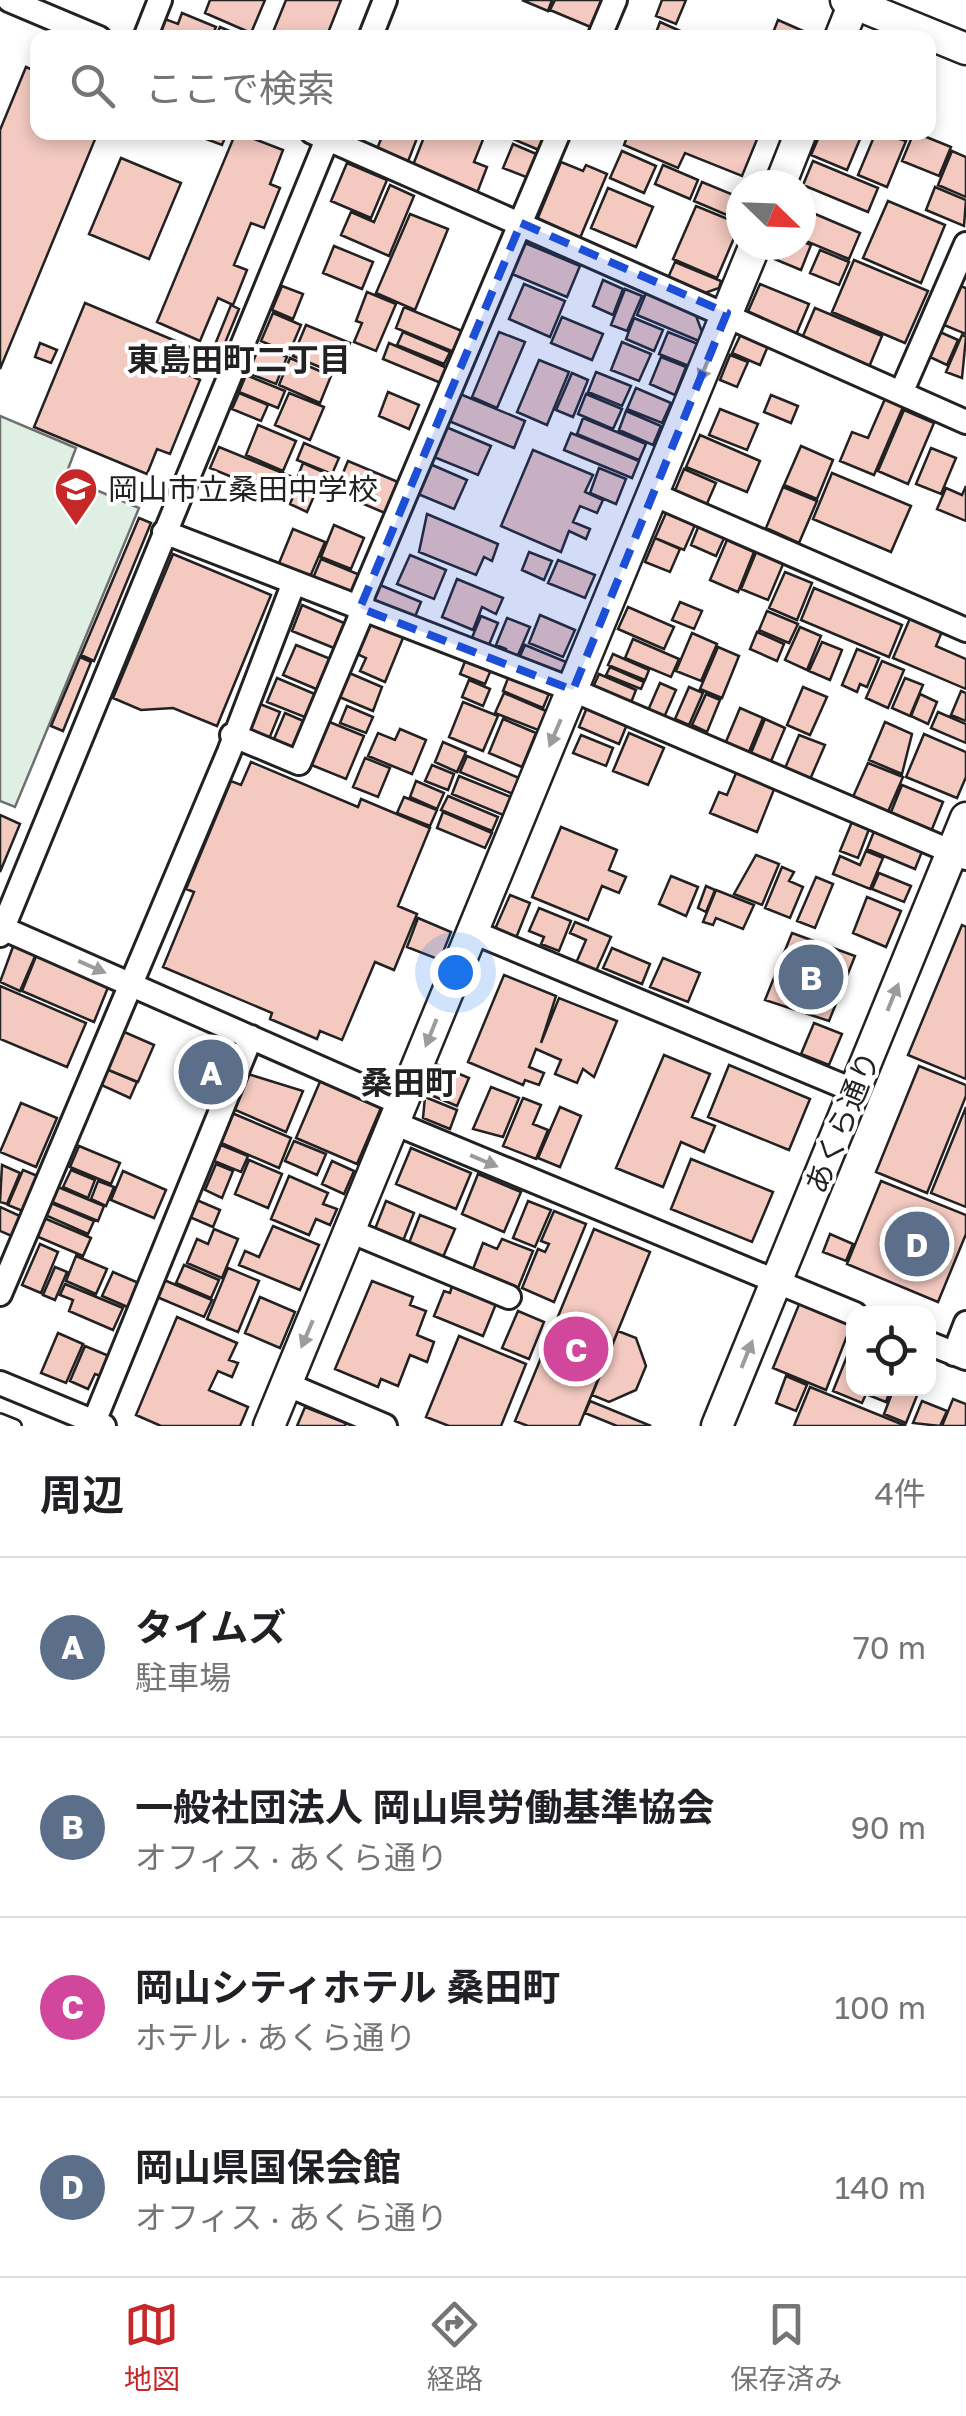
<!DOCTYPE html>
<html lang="ja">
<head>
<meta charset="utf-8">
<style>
  body { margin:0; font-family:"Golos Text","Noto Sans JP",sans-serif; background:#f2f2f2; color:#202124 }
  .controls { position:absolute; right:30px; bottom:30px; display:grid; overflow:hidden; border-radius:20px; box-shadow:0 5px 15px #0003 }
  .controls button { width:90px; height:90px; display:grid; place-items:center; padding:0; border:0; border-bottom:2px solid #e0e0e0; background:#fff; color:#202124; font:50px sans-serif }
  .compass { position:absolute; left:726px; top:170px; width:90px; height:90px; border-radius:50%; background:#fff; box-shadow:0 5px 15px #0003; rotate:113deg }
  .you { position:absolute; left:455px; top:972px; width:35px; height:35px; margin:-25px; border:8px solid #fff; border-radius:50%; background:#1a73e8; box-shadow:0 0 0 15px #1a73e833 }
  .badge { display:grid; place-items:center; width:65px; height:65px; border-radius:50%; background:#c62828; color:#fff; font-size:32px; font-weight:700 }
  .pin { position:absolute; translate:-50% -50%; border:5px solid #fff; box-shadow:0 2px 10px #0006 }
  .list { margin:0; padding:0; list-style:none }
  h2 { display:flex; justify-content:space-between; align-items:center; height:130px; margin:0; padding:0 40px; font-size:42px }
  h2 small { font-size:32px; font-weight:400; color:#757577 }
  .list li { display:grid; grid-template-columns:65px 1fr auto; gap:30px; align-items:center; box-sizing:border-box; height:180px; padding:0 40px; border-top:2px solid #e0e0e0 }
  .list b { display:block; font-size:38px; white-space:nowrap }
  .list p { margin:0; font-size:32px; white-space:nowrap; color:#757577 }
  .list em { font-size:32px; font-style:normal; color:#757577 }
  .icon { flex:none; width:55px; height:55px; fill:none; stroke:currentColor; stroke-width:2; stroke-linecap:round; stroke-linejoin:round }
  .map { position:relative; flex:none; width:966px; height:1426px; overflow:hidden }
  .search { position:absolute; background:#fff; box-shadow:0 5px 15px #0003; left:30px; right:30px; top:30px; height:110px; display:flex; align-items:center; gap:25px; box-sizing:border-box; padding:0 35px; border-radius:20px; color:#757577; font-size:38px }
  .sheet { height:850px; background:#fff }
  nav { display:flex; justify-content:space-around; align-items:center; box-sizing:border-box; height:140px; border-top:2px solid #e0e0e0; background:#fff; font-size:28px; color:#757577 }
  nav a { display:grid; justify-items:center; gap:5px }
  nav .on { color:#c62828 }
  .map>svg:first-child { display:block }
  .green { fill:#e0efe3; stroke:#6f6f6f; stroke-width:2.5 }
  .building { fill:#f3c9c0; stroke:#222; stroke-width:2.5 }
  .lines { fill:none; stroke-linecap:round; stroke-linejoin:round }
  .service-casing { stroke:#222; stroke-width:16 }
  .minor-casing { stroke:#222; stroke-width:28 }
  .tertiary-casing { stroke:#222; stroke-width:35 }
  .service { stroke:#fff; stroke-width:11 }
  .minor { stroke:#fff; stroke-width:22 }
  .tertiary { stroke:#fff; stroke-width:30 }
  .oneway { fill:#9c9c9c }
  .marked { fill:#1d4ed8; fill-opacity:0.2; stroke:#1d4ed8; stroke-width:8; stroke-dasharray:20 12; stroke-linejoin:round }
  .labels { text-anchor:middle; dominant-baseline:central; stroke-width:8; stroke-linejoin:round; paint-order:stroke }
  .poi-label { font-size:30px; fill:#222; stroke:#fff; text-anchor:start }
  .street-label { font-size:30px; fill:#222; stroke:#fff }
  .neighbourhood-label { font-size:32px; font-weight:bold; fill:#222; stroke:#fff }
</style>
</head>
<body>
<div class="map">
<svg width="966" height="1426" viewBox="0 0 966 1426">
  <rect width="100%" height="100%" fill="#fff"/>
  <!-- green -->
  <path class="green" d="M0,416L76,448L65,477L139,508L15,807L0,801Z"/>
  <!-- building -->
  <path class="building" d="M210,0H265L251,33L205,13Z
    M286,0H341L326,38H286L273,32Z
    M522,0H552L548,11Z
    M555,0H605L593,28L550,10Z
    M662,0H686L676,24L656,16Z
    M182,13L216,27L211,38H157L165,19L178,24Z
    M778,20L819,38H771Z
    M660,22L696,38H654Z
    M220,27L246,38H215Z
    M26,67L38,72V132H98L0,369V130Z
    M236,132L283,150L270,184L280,188L264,228L251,223L234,265L247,270L233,305L218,298L200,341L157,322Z
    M384,132L419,133L407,164L376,151Z
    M426,132H486L474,162L487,167L477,193L413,165Z
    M510,132H547L539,150L508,137Z
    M629,132H760L742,176L685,153L678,168L624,145Z
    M821,132H863L847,170L811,155Z
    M876,132L906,141L887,187L858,175Z
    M914,132L951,147L939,176L902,161Z
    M208,133L207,132L227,133L222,145L206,139Z
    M513,144L541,156L531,179L503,168Z
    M622,151L656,166L644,193L610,178Z
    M952,151L966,157V197L938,185Z
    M121,158L181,183L149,259L89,234Z
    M813,161L878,188L868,212L803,185Z
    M561,162L583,171L586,165L607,174L580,238L537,220Z
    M347,163L387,180L371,218L331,201Z
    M663,165L698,180L690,199L655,184Z
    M702,182L741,198V221L694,201Z
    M390,185L414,196L389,256L341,235L351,212L374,222Z
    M935,187L966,200L964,226L926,210Z
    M608,188L653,207L636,247L591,228Z
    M888,201L945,225L921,283L863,258Z
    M696,206L740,224L717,278L673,259Z
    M801,208L860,233L849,259L801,239Z
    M410,214L448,229L415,310L376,293Z
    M801,241L811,245L801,270L772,258L777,245H801Z
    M525,243L580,266L567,297L512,274Z
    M334,246L373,262L362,289L323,273Z
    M820,250L849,262L839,285L810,273Z
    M854,260L928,291L905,343L832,312Z
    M675,262L721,281L719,288L702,294L667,280Z
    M603,280L623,289L613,315L593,306Z
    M524,284L565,301L550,337L509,319Z
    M760,284L809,304L795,337L746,316Z
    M282,286L303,294L293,319L272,310Z
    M960,286L966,288V334L944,325Z
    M625,289L642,296L627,331L611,325Z
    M367,292L396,304L376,351L354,342L362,323L356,321Z
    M646,293L695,313L702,332L699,341L637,315Z
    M85,303L197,350L187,374L200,380L170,454L157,449L147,474L34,427Z
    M231,305L239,309L220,355L212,352Z
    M404,307L462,331L454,352L396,328Z
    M815,308L882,336L869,367L802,338Z
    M273,313L301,325L289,353L261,341Z
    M562,317L603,334L592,360L551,343Z
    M634,318L663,330L654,351L626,339Z
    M306,325L350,343L337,374L293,356Z
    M403,332L450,352L444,364L397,345Z
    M499,332L525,342L497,408L472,397Z
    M668,332L698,344L689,366L659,354Z
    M940,332L958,340L947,365L930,357Z
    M741,334L768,346L760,365L732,353Z
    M962,335L966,337L962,378L946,372Z
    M622,342L651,354L639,381L611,370Z
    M40,343L57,350L51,363L35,357Z
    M389,343L447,368L441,383L383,359Z
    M260,345L287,357L276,384L248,373Z
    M730,355L748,362L737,387L720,380Z
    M661,357L686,367L675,395L650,384Z
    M290,358L331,376L320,403L279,385Z
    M539,360L569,372L547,425L517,412Z
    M596,372L631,386L622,406L588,392Z
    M572,373L588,380L573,417L556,410Z
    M246,375L285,391L278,408L239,392Z
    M636,388L671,403L662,423L627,409Z
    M388,392L419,405L409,429L379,416Z
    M239,393L268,405L261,421L232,409Z
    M289,393L324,407L310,440L275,425Z
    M460,394L525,421L514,448L449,421Z
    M586,394L622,409L613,429L578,414Z
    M771,395L798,406L791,423L764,412Z
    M885,399L903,407L874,475L840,461L852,432L868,438Z
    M720,409L758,424L747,450L709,435Z
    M904,410L934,423L908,484L878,471Z
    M626,411L661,426L653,445L619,430Z
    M583,418L646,444L639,460L577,434Z
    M258,425L296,441L283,471L246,455Z
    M446,427L491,446L478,475L434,457Z
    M571,433L639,461L632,478L564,450Z
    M700,435L760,461L747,492L686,467Z
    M304,443L339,458L332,474L297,460Z
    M801,446L833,460L817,499L784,485Z
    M219,447L290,476L281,497L210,468Z
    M931,448L956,458L941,494L916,484Z
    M533,450L593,475L585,492L603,500L597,513L580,506L573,522L590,529L586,539L569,531L561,552L501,526Z
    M348,461L398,482L385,513L335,492Z
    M303,463L330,475L325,487L298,476Z
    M430,464L467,480L454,509L418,494Z
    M599,468L626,479L616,504L590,493Z
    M684,469L716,483L706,506L674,493Z
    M832,473L911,506L891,552L813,519Z
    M300,479L318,487L307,512L290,504Z
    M966,486V521L937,509L946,488L962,495Z
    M783,487L817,501L799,543L766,528Z
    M666,513L695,525L684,550L655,538Z
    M427,514L498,544L492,561L484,557L476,575L419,552Z
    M139,518L151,523L94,661L81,655Z
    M334,525L364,538L351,569L321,557Z
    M699,525L725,536L716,556L691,545Z
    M293,529L325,542L306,586L275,573Z
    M655,538L680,549L670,572L645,562Z
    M727,540L754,552L738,592L710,580Z
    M757,550L784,562L768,600L741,589Z
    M529,552L552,561L544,580L522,570Z
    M173,554L271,595L217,726L173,708L141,710L113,698Z
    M410,555L446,570L434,599L397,584Z
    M321,559L360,575L350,599L311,583Z
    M558,560L595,575L585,598L548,583Z
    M785,572L812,583L797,620L769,608Z
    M457,579L503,598L496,614L482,607L473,630L442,617Z
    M380,585L421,602L412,624L371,607Z
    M814,588L902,625L889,657L801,620Z
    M680,602L702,611L694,629L672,620Z
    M302,605L344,623L334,648L292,631Z
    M628,607L674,627L664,649L618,629Z
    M767,611L798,624L789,643L759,630Z
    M540,615L575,630L563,657L529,643Z
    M481,616L498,623L486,652L469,645Z
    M911,616L943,629L936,646L966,659V689L893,658Z
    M507,618L530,627L515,662L503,657L506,649L496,645Z
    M368,622L405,633L385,682L360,671L366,658L355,653Z
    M800,627L821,636L807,670L785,660Z
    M757,632L784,644L777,661L750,649Z
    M692,633L717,644L701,681L676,671Z
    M633,639L679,659L671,677L625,658Z
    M822,642L842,650L830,680L809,671Z
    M296,645L333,660L321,691L283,675Z
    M525,645L566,662L558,680L517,663Z
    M718,647L739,656L722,698L700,689Z
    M857,649L879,658L867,687L860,684L857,692L842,685Z
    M468,654L493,665L485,684L460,674Z
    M613,654L649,670L645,680L608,665Z
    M80,657L91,662L63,731L51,726Z
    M882,661L904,670L888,708L866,698Z
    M610,667L644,682L641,689L606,675Z
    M347,672L382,687L373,711L337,696Z
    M510,673L551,689L543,708L503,691Z
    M599,674L636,690L628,710L590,694Z
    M277,678L317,695L307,718L267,702Z
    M905,678L923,685L910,716L892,708Z
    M469,680L490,689L483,706L462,697Z
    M660,683L676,690L662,722L646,715Z
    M689,687L703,693L689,725L675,719Z
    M803,687L827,697L810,735L787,725Z
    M961,691L966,693V721L951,715Z
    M504,693L546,711L538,730L495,713Z
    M706,694L720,700L707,732L692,725Z
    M920,694L937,702L928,724L911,716Z
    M463,702L498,716L483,751L449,737Z
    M260,704L280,712L267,744L247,736Z
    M588,705L628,722L619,744L579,727Z
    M347,706L373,717L366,733L340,723Z
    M740,708L763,718L748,754L725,744Z
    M938,712L966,724V743L931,728Z
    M285,713L308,723L294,755L271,746Z
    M503,719L536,733L522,767L489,753Z
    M765,719L785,728L769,766L749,758Z
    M327,721L364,736L346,779L309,764Z
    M885,722L912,734L902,774L869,760Z
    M400,729L426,740L412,774L368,756L378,733L395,740Z
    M629,733L664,748L648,785L613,771Z
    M924,734L966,752V777L957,798L906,777Z
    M581,735L613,748L606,766L573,753Z
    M799,735L825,745L808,784L783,773Z
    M443,742L466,752L457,772L435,762Z
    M467,756L519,778L513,794L460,772Z
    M365,758L390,768L378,797L353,787Z
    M251,762L358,807L361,799L430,828L398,906L417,914L394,970L375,962L342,1040L320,1031L317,1039L270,1019L272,1013L163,967L194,892L186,889L231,781L241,785Z
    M868,763L903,777L887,814L852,799Z
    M432,765L454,774L448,790L425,781Z
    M739,766L777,782L757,832L710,813L719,792L727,795Z
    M459,776L511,797L503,815L452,794Z
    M416,781L444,793L437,809L410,797Z
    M902,785L943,802L930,834L889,817Z
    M448,796L498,817L492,831L441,810Z
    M404,797L437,810L430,826L397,813Z
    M443,812L492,833L485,848L437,828Z
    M0,815L20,824L0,872Z
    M854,817L871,824L858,858L840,851Z
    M877,824L925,844L915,869L867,849Z
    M561,827L617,850L609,870L626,877L619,893L602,886L588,920L532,897Z
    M866,851L883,858L870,889L833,874L840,856L860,865Z
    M756,855L779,864L762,905L734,894Z
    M782,867L794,872L789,881L803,887L790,918L765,908Z
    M879,873L911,886L904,902L872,889Z
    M671,876L698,887L686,916L659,904Z
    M816,877L833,884L815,928L797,921Z
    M706,886L715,890L706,912L698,908Z
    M716,890L754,905L743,929L716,918L713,925L703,922Z
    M510,895L530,903L516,938L495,929Z
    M867,897L901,911L886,947L853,933Z
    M539,908L571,921L559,951L541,944L544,937L529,931Z
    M418,918L451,932L440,960L407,947Z
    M575,922L611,937L596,971L576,963L586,940L570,933Z
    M962,925L966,927V1079L908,1055Z
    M792,933L855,956L829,1021L765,1000Z
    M14,944L36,954L20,991L0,982Z
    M612,948L650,964L642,984L603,968Z
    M37,954L109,985L94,1022L22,991Z
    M663,958L700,973L688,1002L650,987Z
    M504,975L556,996L541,1043L559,998L617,1021L594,1077L583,1069L577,1083L555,1074L561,1060L536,1049L529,1067L544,1073L539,1085L525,1080L523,1085L468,1062Z
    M0,986L86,1023L67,1067L0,1039Z
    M814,1023L842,1034L829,1065L801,1054Z
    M122,1031L154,1045L138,1082L106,1069Z
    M664,1055L710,1074L692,1117L715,1126L704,1152L681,1142L663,1187L616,1168Z
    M438,1065L469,1078L457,1106L426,1093Z
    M729,1065L810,1099L789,1150L708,1117Z
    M919,1066L966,1085V1096L927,1193L876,1172Z
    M106,1069L137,1082L130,1098L99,1084Z
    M248,1074L303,1091L286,1132L233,1109Z
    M322,1077L383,1103L357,1164L296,1138Z
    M491,1087L519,1098L503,1137L473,1129Z
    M425,1097L457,1110L450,1129L423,1118Z
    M523,1098L541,1105L533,1124L548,1130L536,1159L503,1146Z
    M21,1103L57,1118L36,1167L0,1152Z
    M560,1107L581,1116L560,1167L538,1158Z
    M966,1107V1207L931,1193Z
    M232,1113L291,1138L279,1168L219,1142Z
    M294,1141L326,1154L317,1175L285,1161Z
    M221,1145L248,1156L241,1172L214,1161Z
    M79,1146L120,1163L111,1184L70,1167Z
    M411,1148L471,1173L456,1209L396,1184Z
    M691,1159L773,1192L752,1242L671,1209Z
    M249,1160L282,1174L268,1208L235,1194Z
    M332,1161L354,1171L344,1194L322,1184Z
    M216,1164L233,1171L222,1198L205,1190Z
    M2,1165L20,1173L7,1204L0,1202Z
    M23,1170L40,1177L25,1212L8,1205Z
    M71,1170L95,1180L88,1198L63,1187Z
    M123,1171L166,1190L154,1218L111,1200Z
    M478,1174L521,1192L504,1232L462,1214Z
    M289,1176L328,1193L323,1204L337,1209L330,1225L316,1219L309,1235L271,1219Z
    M98,1181L114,1187L106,1206L91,1199Z
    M881,1181L966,1215V1234L938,1302L847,1264Z
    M58,1187L104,1206L98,1221L52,1202Z
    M192,1198L220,1210L213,1227L185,1215Z
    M386,1201L414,1213L403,1241L375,1229Z
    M528,1201L551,1210L535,1247L513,1238Z
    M51,1203L94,1221L88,1234L45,1215Z
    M0,1207L22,1217L14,1237L0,1231Z
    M554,1211L586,1224L554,1302L522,1288L538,1249L545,1252L549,1244L541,1241Z
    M420,1215L455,1229L443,1257L409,1243Z
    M44,1218L91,1238L83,1256L36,1236Z
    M273,1226L319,1245L300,1290L239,1265L245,1251L259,1257Z
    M214,1229L238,1239L222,1278L187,1263L197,1239L208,1244Z
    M594,1229L650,1252L579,1426H528L515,1421Z
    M830,1234L853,1244L846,1261L823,1252Z
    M502,1239L533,1251L518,1288L473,1269L483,1243L497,1249Z
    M40,1244L58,1252L41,1293L22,1285Z
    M76,1256L107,1269L96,1294L66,1281Z
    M184,1265L219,1280L211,1298L176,1283Z
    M55,1267L67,1272L55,1300L43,1295Z
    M228,1268L259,1281L238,1332L207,1319Z
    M113,1272L141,1284L130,1308L102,1296Z
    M164,1280L212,1300L204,1317L157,1297Z
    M372,1281L413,1297L410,1305L426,1311L417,1335L434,1342L427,1362L410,1355L398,1386L381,1379L378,1387L335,1369Z
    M65,1284L123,1308L113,1330L69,1311L73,1300L60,1295Z
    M452,1286L496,1304L483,1336L434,1316L444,1291L450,1293Z
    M260,1297L295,1312L280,1348L245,1333Z
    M800,1302L852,1323L826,1390L773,1368Z
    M518,1311L544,1322L529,1359L502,1348Z
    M177,1317L237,1343L229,1360L238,1363L232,1377L218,1371L209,1390L248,1407L240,1426H161L136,1415Z
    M618,1331L636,1338L646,1366L636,1390L609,1402L592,1395Z
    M58,1333L83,1344L66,1383L41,1373Z
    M459,1336L526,1364L501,1426H449L426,1417Z
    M854,1339V1388H891L886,1402L866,1394L862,1403L833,1391Z
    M85,1346L109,1356L101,1376L95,1374L88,1389L70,1381Z
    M786,1376L807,1385L796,1411L776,1403Z
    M810,1387L906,1426H794Z
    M894,1388H920L906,1423L884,1414Z
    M953,1399L966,1404V1426H942Z
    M590,1401L651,1426H617L585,1413Z
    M922,1401L947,1411L940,1426L913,1423Z
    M305,1407L346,1423L345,1426H297Z"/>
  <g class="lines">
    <!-- service casing -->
    <g class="service-casing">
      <path id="service" d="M0,1420L15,1426"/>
    </g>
    <!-- minor casing -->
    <g class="minor-casing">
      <path id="minor" d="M9,0L99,38
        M145,38L160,0
        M370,38L385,0
        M599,38L615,0
        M312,132L966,422
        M901,393L966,244
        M653,494L966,630
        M164,532L573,690L966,858
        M232,735L299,763L359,620L363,595L559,132
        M0,927L402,1104
        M473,932L855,1091
        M0,935L330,132
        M394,1123L855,1314
        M350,1231L509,1297
        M0,1294L229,752L293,585
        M928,1343L966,1358
        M954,1354L966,1323
        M0,1383L104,1426
        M286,1384L385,1426
        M94,1422L251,1037"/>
    </g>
    <!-- tertiary casing -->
    <g class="tertiary-casing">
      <path id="tertiary" d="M846,0L966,49
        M840,38L854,3
        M780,185L801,132
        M269,1426L755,245
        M717,1426L966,818"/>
    </g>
    <!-- service -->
    <use href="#service" class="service"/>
    <!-- minor -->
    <use href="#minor" class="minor"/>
    <!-- tertiary -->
    <use href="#tertiary" class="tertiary"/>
  </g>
  <!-- one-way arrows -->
  <defs><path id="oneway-solid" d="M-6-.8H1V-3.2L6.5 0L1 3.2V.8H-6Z" transform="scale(2.5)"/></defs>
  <g class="oneway">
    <use href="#oneway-solid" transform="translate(705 368) rotate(112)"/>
    <use href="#oneway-solid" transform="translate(555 733) rotate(113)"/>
    <use href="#oneway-solid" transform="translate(92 967) rotate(24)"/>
    <use href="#oneway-solid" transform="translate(893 997) rotate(-68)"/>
    <use href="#oneway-solid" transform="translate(431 1033) rotate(112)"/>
    <use href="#oneway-solid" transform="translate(484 1161) rotate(23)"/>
    <use href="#oneway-solid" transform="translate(307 1334) rotate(113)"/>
    <use href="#oneway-solid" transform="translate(747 1354) rotate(-68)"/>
  </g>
  <!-- marked area -->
  <path class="marked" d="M521,223L727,313L573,690L360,608Z"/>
  <!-- icons -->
  <defs>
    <g id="school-pin" transform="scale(2.25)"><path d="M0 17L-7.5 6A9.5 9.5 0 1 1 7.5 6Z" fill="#c62828" stroke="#fff"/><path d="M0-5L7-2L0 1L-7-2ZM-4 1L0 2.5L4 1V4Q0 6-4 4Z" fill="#fff"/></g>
  </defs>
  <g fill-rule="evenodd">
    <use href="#school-pin" x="76" y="489"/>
  </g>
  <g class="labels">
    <!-- poi labels -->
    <g class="poi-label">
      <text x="108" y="489">岡山市立桑田中学校</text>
    </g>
    <!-- street labels -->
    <g class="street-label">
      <text transform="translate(842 1122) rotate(-68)">あくら通り</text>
    </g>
    <!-- neighbourhood labels -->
    <g class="neighbourhood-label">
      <text x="239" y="359">東島田町二丁目</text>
      <text x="409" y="1082">桑田町</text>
    </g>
  </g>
</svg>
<div class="controls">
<button><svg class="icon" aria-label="locate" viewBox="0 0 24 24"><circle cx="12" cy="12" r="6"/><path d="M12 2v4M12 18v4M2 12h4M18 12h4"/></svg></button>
</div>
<svg class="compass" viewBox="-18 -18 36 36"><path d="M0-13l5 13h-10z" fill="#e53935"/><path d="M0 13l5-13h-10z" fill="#757577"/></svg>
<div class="you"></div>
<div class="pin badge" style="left:211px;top:1072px;background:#5c6f8a">A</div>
<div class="pin badge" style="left:811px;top:977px;background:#5c6f8a">B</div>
<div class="pin badge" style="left:576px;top:1349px;background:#d1479c">C</div>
<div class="pin badge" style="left:917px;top:1244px;background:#5c6f8a">D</div>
<div class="search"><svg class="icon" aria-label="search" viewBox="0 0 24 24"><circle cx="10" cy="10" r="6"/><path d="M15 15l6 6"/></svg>ここで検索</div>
</div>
<section class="sheet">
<h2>周辺<small>4件</small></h2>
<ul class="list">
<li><span class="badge" style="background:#5c6f8a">A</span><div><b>タイムズ</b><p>駐車場</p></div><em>70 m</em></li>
<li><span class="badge" style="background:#5c6f8a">B</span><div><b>一般社団法人 岡山県労働基準協会</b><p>オフィス · あくら通り</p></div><em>90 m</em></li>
<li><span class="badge" style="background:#d1479c">C</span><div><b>岡山シティホテル 桑田町</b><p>ホテル · あくら通り</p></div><em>100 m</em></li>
<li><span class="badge" style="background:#5c6f8a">D</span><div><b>岡山県国保会館</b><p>オフィス · あくら通り</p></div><em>140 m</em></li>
</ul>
</section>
<nav>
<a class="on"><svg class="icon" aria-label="map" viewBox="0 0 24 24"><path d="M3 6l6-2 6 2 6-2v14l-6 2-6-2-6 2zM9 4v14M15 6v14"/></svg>地図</a>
<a><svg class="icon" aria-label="directions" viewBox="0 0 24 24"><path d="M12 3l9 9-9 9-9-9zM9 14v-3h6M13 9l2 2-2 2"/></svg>経路</a>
<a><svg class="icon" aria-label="saved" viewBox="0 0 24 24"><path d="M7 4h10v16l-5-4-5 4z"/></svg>保存済み</a>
</nav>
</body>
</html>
